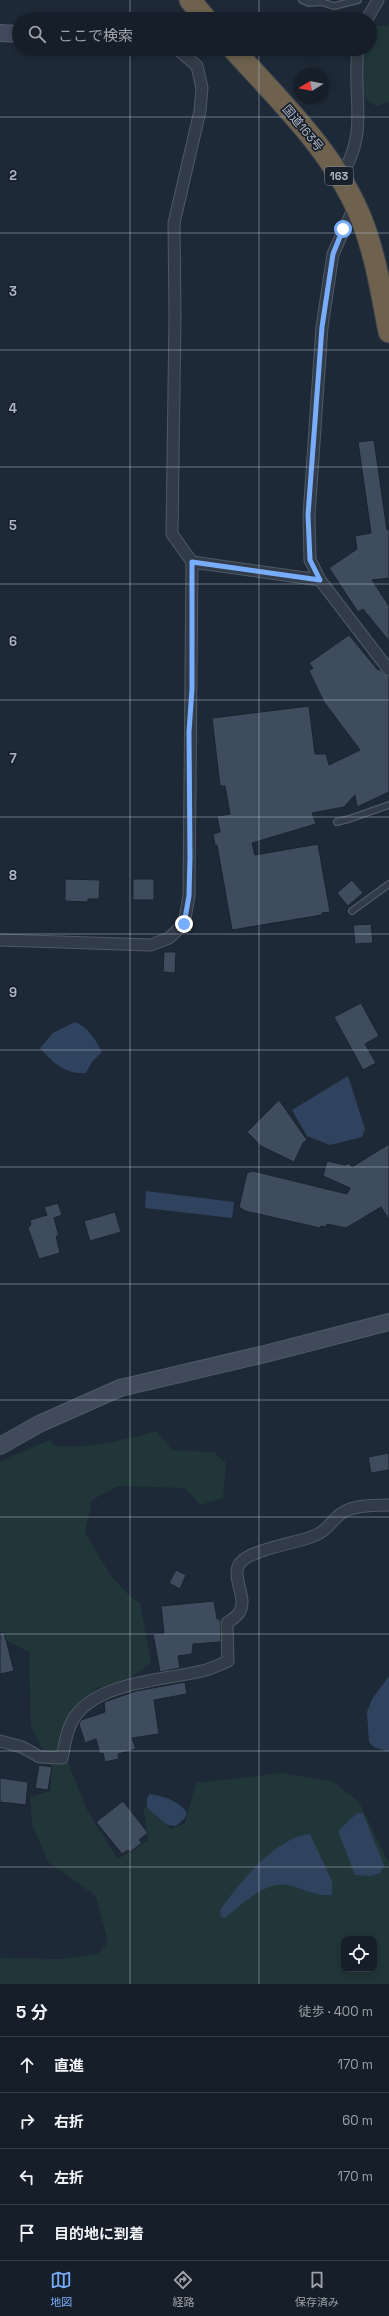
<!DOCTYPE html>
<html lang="ja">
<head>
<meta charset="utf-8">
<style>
  body { margin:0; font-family:"Space Grotesk","Noto Sans JP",sans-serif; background:#1f2731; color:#f1f3f6 }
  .controls { position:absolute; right:12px; bottom:12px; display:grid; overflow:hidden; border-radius:8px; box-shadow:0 2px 6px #0003 }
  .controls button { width:36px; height:36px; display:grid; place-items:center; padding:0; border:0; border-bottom:1px solid #353d46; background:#161f29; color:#f1f3f6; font:20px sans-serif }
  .compass { position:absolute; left:293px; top:68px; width:36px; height:36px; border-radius:50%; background:#161f29; box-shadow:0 2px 6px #0003; rotate:260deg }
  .stop { position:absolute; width:12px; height:12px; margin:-9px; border:3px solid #78adfd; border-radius:50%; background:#fff }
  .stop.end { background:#78adfd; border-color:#fff; box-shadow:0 1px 4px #0008 }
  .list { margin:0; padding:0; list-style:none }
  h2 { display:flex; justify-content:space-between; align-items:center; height:52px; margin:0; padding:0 16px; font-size:17px }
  h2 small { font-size:13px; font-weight:400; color:#9ea2a8 }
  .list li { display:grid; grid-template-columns:26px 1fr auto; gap:12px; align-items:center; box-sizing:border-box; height:56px; padding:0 16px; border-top:1px solid #353d46 }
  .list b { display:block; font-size:15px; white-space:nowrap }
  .list em { font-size:13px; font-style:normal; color:#9ea2a8 }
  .icon { flex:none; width:22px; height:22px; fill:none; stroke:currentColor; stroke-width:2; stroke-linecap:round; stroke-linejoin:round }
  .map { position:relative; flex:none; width:389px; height:1984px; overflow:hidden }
  .search { position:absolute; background:#161f29; box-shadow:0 2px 6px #0003; left:12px; right:12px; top:12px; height:44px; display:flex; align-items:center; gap:10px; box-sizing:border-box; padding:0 14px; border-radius:22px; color:#9ea2a8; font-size:15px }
  .sheet { height:276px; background:#161f29 }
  nav { display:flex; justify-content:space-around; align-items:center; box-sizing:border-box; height:56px; border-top:1px solid #353d46; background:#161f29; font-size:11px; color:#9ea2a8 }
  nav a { display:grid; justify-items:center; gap:2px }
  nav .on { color:#78adfd }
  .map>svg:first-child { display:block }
  .green { fill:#203638; fill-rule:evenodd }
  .water { fill:#2f435e }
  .building { fill:#3f4c5d; stroke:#1a222e }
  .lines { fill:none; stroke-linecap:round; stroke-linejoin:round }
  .lane-casing { stroke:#4f5966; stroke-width:8 }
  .street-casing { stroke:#4f5966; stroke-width:13 }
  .secondary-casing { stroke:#4f5966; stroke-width:18 }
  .highway-casing { stroke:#3a434f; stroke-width:23 }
  .lane { stroke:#323b48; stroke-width:5.5 }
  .street { stroke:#323b48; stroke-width:11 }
  .secondary { stroke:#404a5b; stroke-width:16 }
  .highway { stroke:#6e624e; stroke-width:21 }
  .route { stroke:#78adfd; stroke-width:5 }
  .grid { fill:none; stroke:#acb6c5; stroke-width:1; stroke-opacity:0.55 }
  .labels { text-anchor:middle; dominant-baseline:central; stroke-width:3.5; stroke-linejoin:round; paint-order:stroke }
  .shield { fill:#18202c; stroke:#808997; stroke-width:1 }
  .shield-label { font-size:11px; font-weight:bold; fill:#acb6c5 }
  .street-label { font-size:12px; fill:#acb6c5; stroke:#18202c }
  .grid-label { font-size:13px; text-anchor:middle; font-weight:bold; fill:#acb6c5; stroke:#18202c; stroke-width:3.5; stroke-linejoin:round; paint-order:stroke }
</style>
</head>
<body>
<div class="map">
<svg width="389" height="1984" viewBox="0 0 389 1984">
  <rect width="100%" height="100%" fill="#1e2937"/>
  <!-- green -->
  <path class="green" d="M389,23V102L376,106C353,94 362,72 364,49H370V35L374,26H386Z
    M157,1431L172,1450L214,1452L226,1463L223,1498L200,1505L185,1488L118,1486L92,1500L85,1532C100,1558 114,1587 140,1603L151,1663L123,1684L98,1688L71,1714L60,1743L88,1812L118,1859L148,1841L143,1805L171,1829L185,1823L196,1783L282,1773L334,1782L359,1802L389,1863V1984H0V1958L59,1959L97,1954L108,1943L96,1896L48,1862L32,1824L30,1797L50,1791L52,1768L31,1726L29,1652L0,1637V1461L50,1440L55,1446C90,1449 124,1440 157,1431ZM344,1939H374V1969H344Z"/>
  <!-- water -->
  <path class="water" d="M75,1022C88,1027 96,1040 102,1052L92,1062L86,1073C66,1075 52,1062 40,1048L53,1033Z
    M348,1076L365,1129L362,1137L330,1145L307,1136L292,1110Z
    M146,1191L234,1202L232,1218L145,1208Z
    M389,1676V1752L374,1747L369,1742L367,1712L372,1699Z
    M150,1794C164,1796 179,1801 187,1813L184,1819L176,1826L167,1825L147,1808V1798Z
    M357,1813H363L384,1865L380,1873L370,1876L355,1875L338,1831Z
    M310,1834L332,1881V1895C316,1897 303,1888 287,1885C265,1881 241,1905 225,1918L221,1917L220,1910C240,1883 274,1838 310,1834Z"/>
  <!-- building -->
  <path class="building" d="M374,440L387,530L389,529V578L372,580L389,606V641L363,609L358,612L329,568L357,549L355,536L371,533L358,442Z
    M349,635L378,670L379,669L389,677V792L357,807L355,795L344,807L312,813L316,824L252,843L255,855L318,844L330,912L322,913V915L232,930L217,845H215L213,834L220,832L217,816L230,814L225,786H220L212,718L309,706L315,754H326L329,765L360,750L324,702L309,671L313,668L309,663Z
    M65,879L100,880L99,899H88V902L65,901Z
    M133,879H154V900H133Z
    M352,880L363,893L348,906L337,893Z
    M371,924L373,943L355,944L353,925Z
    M164,952H176L175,973L163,972Z
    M361,1003L379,1036L365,1044L376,1063L363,1070L334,1017Z
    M279,1100L307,1140L303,1143L294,1162L261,1146L247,1132Z
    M389,1144V1220L381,1207L346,1228L327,1224L326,1227L321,1226L320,1228L245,1211L239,1207L247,1173L253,1171L347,1194L350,1188L323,1176L327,1161L345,1165L349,1163L352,1167Z
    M58,1203L62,1215L54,1218L59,1236H56L60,1253L39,1259L28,1228L31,1225L30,1220L47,1215L44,1207Z
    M115,1212L121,1232L90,1241L84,1221Z
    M389,1453V1470L371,1473L368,1457Z
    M176,1570L186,1575L180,1589L169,1583Z
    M214,1601L217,1619H220L221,1642L193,1644L192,1654L178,1656L180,1668L160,1672L153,1634L164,1633L161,1606Z
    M4,1632L14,1671L0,1674V1633Z
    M185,1682L187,1694L154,1700L159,1734L132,1738L136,1749L118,1754L119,1759L105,1762L103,1753L100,1754L96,1739L85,1743L79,1724L81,1720L105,1712L104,1702L136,1691Z
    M39,1765L52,1767L48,1790L35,1788Z
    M0,1778L28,1782L26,1805L0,1802Z
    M123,1801L148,1833L139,1840L142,1843L130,1852L128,1850L122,1854L96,1822Z"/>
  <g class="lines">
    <!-- lane casing -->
    <g class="lane-casing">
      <path id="lane" d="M302,0L309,3L321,2L334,6L358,0
        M337,822L349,819L389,805
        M352,911L389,884"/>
    </g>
    <!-- street casing -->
    <g class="street-casing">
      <path id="street" d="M367,19L378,0
        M340,178C370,131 352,100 358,49
        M355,205L333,254L322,327L309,515L310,560L320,580L389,670
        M192,562L320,580
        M0,940L151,945L169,938L184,924L189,896L192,562L172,534L175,316L174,223L200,111L202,88L197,66L177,49
        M0,1741L22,1747L40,1757L62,1758C65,1744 67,1726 77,1714C102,1682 164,1680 202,1671C211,1669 219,1665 228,1661L227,1623C231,1620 236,1617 239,1613C249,1598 230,1577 240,1563C250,1550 295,1543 311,1537C324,1533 328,1526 337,1517C349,1504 372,1506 389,1505"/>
    </g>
    <!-- secondary casing -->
    <g class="secondary-casing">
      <path id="secondary" d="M0,33L19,34
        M0,1446L39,1424L120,1388L265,1354L389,1322"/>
    </g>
    <!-- highway casing -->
    <g class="highway-casing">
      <path id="highway" d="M190,0L206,19
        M233,49C281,102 337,155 363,223C376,258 382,296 389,332"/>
    </g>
    <!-- lane -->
    <use href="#lane" class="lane"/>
    <!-- street -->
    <use href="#street" class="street"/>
    <!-- secondary -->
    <use href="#secondary" class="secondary"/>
    <!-- highway -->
    <use href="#highway" class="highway"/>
  </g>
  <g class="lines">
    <!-- route -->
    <path class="route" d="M184,924L189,896L190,857L189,732L192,689V562L320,580L310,560L308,515L322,327L333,254L343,229"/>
  </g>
  <!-- grid -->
  <path class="grid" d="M130,0V19M259,0V19M130,49V1984M259,49V1984M0,117H389M0,233H389M0,350H389M0,467H389M0,584H389M0,700H389M0,817H389M0,934H389M0,1050H389M0,1167H389M0,1284H389M0,1400H389M0,1517H389M0,1634H389M0,1751H389M0,1867H389"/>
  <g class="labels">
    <!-- shield labels -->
    <rect class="shield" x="325" y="167" width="28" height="18" rx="3"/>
    <g class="shield-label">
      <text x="339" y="176">163</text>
    </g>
    <!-- street labels -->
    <g class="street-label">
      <text transform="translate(303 128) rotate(50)">国道163号</text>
    </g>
  </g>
  <g class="grid-label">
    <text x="13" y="180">2</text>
    <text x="13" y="296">3</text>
    <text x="13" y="413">4</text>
    <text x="13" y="530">5</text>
    <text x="13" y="646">6</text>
    <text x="13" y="763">7</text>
    <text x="13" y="880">8</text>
    <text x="13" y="997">9</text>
  </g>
</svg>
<div class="controls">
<button><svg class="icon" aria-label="locate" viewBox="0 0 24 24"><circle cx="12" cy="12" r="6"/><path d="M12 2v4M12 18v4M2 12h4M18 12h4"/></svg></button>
</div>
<svg class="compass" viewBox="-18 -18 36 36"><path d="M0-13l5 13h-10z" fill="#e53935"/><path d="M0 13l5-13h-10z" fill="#9ea2a8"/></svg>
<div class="stop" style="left:343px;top:229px"></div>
<div class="stop end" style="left:184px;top:924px"></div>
<div class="search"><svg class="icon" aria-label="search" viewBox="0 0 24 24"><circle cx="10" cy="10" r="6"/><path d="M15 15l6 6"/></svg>ここで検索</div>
</div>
<section class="sheet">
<h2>5 分<small>徒歩 · 400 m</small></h2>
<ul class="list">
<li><svg class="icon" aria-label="ahead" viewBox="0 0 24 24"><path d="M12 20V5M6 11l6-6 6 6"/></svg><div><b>直進</b></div><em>170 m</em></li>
<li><svg class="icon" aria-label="right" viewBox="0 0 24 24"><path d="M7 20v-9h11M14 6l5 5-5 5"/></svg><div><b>右折</b></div><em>60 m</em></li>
<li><svg class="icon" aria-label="left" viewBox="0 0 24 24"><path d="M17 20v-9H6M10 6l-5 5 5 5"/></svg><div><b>左折</b></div><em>170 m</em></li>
<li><svg class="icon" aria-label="arrive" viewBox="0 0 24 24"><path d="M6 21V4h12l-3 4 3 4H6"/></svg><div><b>目的地に到着</b></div></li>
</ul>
</section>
<nav>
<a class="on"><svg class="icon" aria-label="map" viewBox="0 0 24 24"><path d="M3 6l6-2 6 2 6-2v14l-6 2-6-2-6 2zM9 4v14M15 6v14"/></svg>地図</a>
<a><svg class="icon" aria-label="directions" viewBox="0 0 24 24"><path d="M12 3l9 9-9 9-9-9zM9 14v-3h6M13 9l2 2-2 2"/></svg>経路</a>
<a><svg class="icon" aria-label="saved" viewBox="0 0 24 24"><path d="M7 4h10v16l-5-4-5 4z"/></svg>保存済み</a>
</nav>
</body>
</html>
